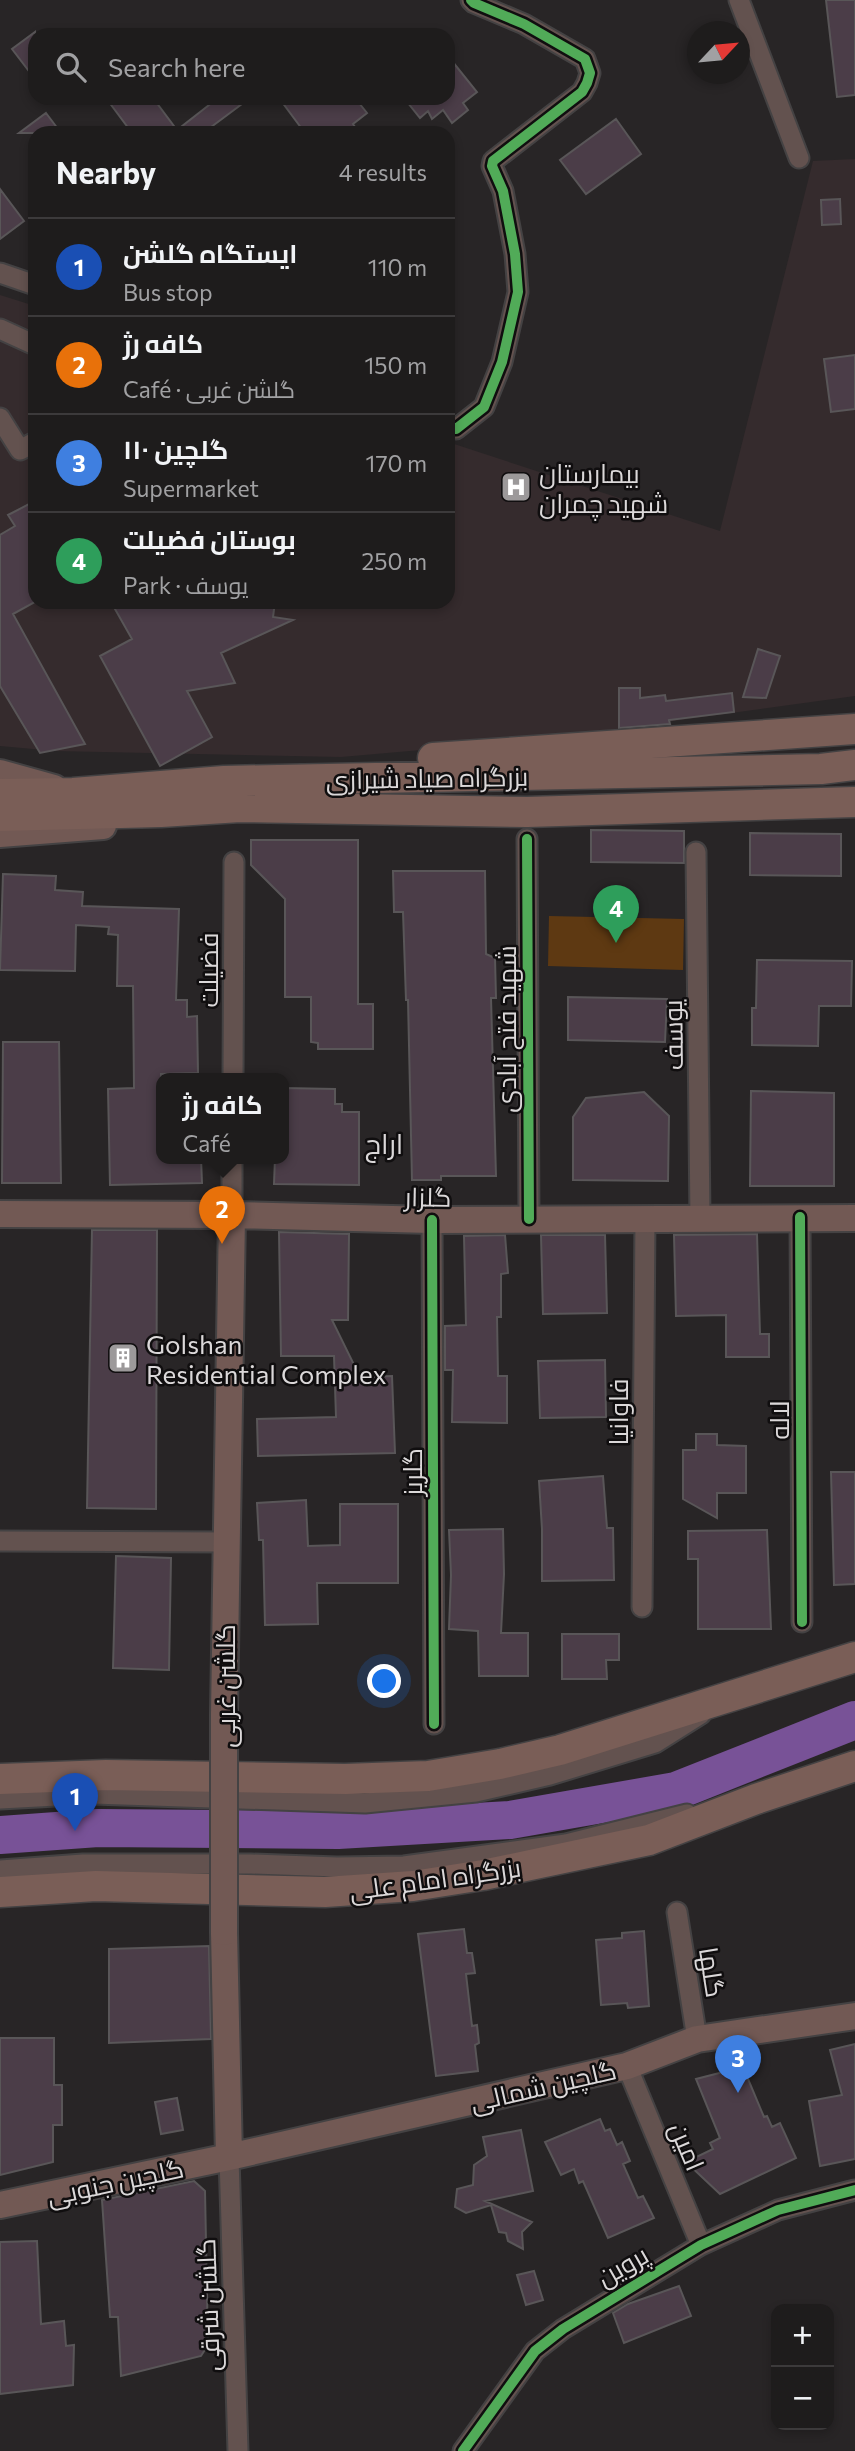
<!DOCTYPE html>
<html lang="en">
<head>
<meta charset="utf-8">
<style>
  body { margin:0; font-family:Commissioner,Cairo,sans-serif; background:#2b2929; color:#f1f3f6 }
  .controls { position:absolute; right:21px; bottom:21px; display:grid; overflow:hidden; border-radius:14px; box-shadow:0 4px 10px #0003 }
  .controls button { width:63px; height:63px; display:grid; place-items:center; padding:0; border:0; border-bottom:2px solid #3c3a3b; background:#1e1c1c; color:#f1f3f6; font:35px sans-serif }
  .compass { position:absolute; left:687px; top:21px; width:63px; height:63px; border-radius:50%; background:#1e1c1c; box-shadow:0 4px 10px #0003; rotate:64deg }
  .you { position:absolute; left:385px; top:1682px; width:24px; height:24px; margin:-18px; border:5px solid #fff; border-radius:50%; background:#1a73e8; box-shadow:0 0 0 10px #1a73e833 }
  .badge { display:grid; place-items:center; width:46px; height:46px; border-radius:50%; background:#b45309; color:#fff; font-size:23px; font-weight:700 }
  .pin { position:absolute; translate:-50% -58px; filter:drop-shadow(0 2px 4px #0008) }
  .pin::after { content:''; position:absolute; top:37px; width:24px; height:21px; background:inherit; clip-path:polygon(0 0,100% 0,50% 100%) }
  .popup { position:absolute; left:156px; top:1073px; width:133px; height:91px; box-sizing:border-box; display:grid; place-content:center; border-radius:14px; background:#1e1c1c; filter:drop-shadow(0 2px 5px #0005); font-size:23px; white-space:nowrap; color:#a1a1a3 }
  .popup b { font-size:26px; color:#f1f3f6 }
  .popup::after { content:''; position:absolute; left:50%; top:100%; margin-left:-14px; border:14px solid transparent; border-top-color:#1e1c1c }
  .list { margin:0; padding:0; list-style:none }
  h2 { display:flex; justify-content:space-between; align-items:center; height:91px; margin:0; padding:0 28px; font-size:30px }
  h2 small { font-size:23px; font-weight:400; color:#a1a1a3 }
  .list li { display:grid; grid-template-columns:46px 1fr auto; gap:21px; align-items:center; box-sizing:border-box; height:98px; padding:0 28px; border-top:2px solid #3c3a3b }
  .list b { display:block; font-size:26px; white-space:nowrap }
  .list p { margin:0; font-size:23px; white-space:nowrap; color:#a1a1a3 }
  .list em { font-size:23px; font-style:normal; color:#a1a1a3 }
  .icon { flex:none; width:38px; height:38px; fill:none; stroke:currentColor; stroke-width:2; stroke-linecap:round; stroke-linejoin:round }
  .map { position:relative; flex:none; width:855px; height:2451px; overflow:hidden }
  .search { position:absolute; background:#1e1c1c; box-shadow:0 4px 10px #0003; left:28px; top:28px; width:427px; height:77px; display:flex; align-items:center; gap:18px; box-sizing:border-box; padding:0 24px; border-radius:21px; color:#a1a1a3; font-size:26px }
  .panel { position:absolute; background:#1e1c1c; box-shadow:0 4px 10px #0003; left:28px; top:126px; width:427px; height:483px; border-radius:21px }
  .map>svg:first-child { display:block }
  .built { fill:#352b2d }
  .green { fill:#5e3912 }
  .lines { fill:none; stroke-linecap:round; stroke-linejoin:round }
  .river { stroke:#785297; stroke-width:38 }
  .building { fill:#4b3d48; stroke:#595658; stroke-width:2 }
  .minor-casing { stroke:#444243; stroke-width:23 }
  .major-casing { stroke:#444243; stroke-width:30 }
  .highway-casing { stroke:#444243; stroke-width:33 }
  .minor { stroke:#63524f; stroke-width:19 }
  .major { stroke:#725954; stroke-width:26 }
  .highway { stroke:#7a5e57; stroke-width:30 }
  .major-bridge-casing { stroke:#444243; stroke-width:30; stroke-linecap:butt }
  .major-bridge { stroke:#725954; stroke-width:26 }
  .cycleway-casing { stroke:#100e0f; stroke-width:15 }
  .cycleway { stroke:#51ab58; stroke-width:10 }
  .labels { text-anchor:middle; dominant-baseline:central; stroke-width:5; stroke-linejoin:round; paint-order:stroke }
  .poi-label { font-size:26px; fill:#dbd8d9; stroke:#100e0f; text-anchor:start }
  .street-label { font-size:26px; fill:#dbd8d9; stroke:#100e0f }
  .neighbourhood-label { font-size:28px; fill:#dbd8d9; stroke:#100e0f }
</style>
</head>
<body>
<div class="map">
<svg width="855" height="2451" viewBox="0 0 855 2451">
  <rect width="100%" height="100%" fill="#282526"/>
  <!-- built -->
  <path class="built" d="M855,159V696L536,740L341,757L55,751L0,746V295L35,306V602H448V442L720,531L813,161Z"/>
  <!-- green -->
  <path class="green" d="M549,916L684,919L683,970L548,966Z"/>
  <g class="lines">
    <!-- river -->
    <path class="river" d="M0,1835L98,1828L338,1830L510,1820L676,1791L855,1720"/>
  </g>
  <!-- building -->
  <path class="building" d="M826,0H855V95L837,97Z
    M35,32V79L12,49Z
    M448,56L477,92L463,103L468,110L452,123L443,110L432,119L428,111L420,118L404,98H448Z
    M106,98H153L177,130L218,98H250L203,133H132Z
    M279,98H355L367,113L353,124L359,133H305Z
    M46,113L61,133H19Z
    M616,119L641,154L586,194L560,160Z
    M0,189L24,221L0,239Z
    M840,199L841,224L822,225L821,200Z
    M855,355V409L831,412L824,359Z
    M35,501V602L13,614L85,744L40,753L0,686V535L15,526L8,515Z
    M111,602H275L273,617L293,620L221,653L235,683L187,691L212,737L160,766L100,656L132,639Z
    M758,649L780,656L766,698L743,697Z
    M619,688H640V698L665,695L666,701L732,693L734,712L669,720L670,724L619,728Z
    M591,830L684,831V863L591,862Z
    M750,833L841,834V876L750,875Z
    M251,840H358V1004H373V1049H318V1043L311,1042V997H285V899L251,865Z
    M393,871H485L486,954L495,958L496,998H491L496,1176H441V1180H412L408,1000H406L403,912H394Z
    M3,874L56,876L55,890L83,892L82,906L179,909L176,1000H187V1017L197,1016L198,1073L161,1074V1158H201L202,1183L110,1185L108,1089L134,1088L133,986H117L118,935L108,934L109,927L76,925L75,971L0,970Z
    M757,960L852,961L851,1006H819L818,1046L752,1045V1008H756Z
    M568,997L667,999L665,1042L568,1040Z
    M3,1042H59L61,1183H2Z
    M283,1088L335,1089V1104H342V1112H359V1185L274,1184L275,1158H283Z
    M751,1091L834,1093V1186H750Z
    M644,1092L669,1116L668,1181L573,1180V1117L586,1098Z
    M92,1230H157L156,1509L87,1508Z
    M279,1232L349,1234L348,1320H332L360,1377L392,1376L395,1453L258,1456L257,1419L336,1417L334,1356H281Z
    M757,1234L760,1334H769V1357H726V1315L676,1316L674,1235Z
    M505,1235L508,1273L501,1274V1317H497L498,1376H507V1423L452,1422L453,1370H445V1326L466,1325L464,1236Z
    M541,1235H605L607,1313L543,1314Z
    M605,1360L606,1417L540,1418L538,1361Z
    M696,1434H717V1445L746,1446V1493H717V1518L683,1499V1450H696Z
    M831,1472H855V1584L834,1585Z
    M603,1476L607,1528H613L614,1580L542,1581V1529L539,1481Z
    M306,1500L308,1546L340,1545V1504H398V1583H317L318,1624L265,1625L263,1540H259L257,1503Z
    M503,1529L504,1574L501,1633H528V1676H479L478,1631L449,1629L451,1575L449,1530Z
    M767,1530L771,1629H698V1559H688V1531Z
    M116,1556L171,1558L169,1670L113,1668Z
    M562,1634H619V1660H606L607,1679H562Z
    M464,1929L467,1953H472L475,1973L466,1974L472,2026L477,2025L479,2043L475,2045L478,2071L436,2076L418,1934Z
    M644,1931L649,2006L628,2008L627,2003L601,2005L596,1940L622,1938V1933Z
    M209,1946L211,2039L109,2043V1949Z
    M0,2038H54V2085H62V2125H53V2162L0,2175Z
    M855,2044V2159L820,2166L809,2101L842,2095L830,2050Z
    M743,2067L764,2117L767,2116L772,2127L780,2123L796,2158L720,2194L686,2162L713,2149L710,2143L720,2138L696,2079Z
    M177,2098L183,2130L161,2134L155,2102Z
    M600,2119L605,2131L610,2129L617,2145L622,2142L630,2161L623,2164L638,2198L643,2196L654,2218L608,2238L583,2181L579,2183L574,2169L561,2175L545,2142Z
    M521,2130L533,2191L485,2201L532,2222L522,2232L523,2249L508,2241L506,2233L499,2232L491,2205L466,2213L455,2207L457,2189L473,2185L474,2165L487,2156L483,2137Z
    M194,2181L205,2191L208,2345L201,2356L121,2376L118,2317H110L102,2200Z
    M37,2241L41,2324L64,2321L66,2346L74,2345L73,2385L0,2394V2242Z
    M534,2271L543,2300L526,2305L517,2275Z
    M679,2286L691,2316L624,2343L613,2313L628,2304Z"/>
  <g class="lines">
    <!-- minor casing -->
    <g class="minor-casing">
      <path id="minor" d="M739,0L799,158
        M0,273L35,285
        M0,329L35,345
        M0,418L20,450L35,442
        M448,426L456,429L484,407L502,362L518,292L515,254L503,191L492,166L493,161L582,92L587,83L590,73L585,59L524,24L474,3L471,0
        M527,839L529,1219
        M696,852L700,1218
        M233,1078L234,862
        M232,1215V1158
        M800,1217L802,1622
        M432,1220L434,1724
        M0,1541L225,1542
        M642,1607L645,1218
        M0,1799L94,1794L365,1803L476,1792L550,1775L655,1743L701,1714
        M0,1870L83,1864H251L337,1867L404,1866L566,1844L687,1814
        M677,1912L697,2039
        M627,2066L701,2245
        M229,2157L238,2451
        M463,2451L535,2351L563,2329L701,2245L778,2210L855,2190"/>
    </g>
    <!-- major casing -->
    <g class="major-casing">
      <path id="major" d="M0,773L54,788
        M0,834L103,826
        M0,1214L232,1215L432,1220L855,1218
        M224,1715L232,1215
        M224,1932L229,2157
        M0,2205L229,2157L627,2066L697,2039L855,2016"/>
    </g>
    <!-- highway casing -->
    <g class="highway-casing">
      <path id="highway" d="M433,758L855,729
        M0,794L73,793L224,781L821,769L855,765
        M0,816L161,812L240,807L527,812L855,802
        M0,1779L106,1775L345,1779L428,1776L500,1764L560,1750L855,1657
        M0,1892L96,1886L325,1892L413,1886L483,1875L649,1840L756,1799L855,1766"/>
    </g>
    <!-- minor -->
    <use href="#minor" class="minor"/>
    <!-- major -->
    <use href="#major" class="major"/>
    <!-- highway -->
    <use href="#highway" class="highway"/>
    <!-- major-bridge casing -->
    <g class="major-bridge-casing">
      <path id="major-bridge" d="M224,1715V1932"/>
    </g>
    <!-- major-bridge -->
    <use href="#major-bridge" class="major-bridge"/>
    <!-- cycleway casing -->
    <g class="cycleway-casing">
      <path id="cycleway" d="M448,426L456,429L484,407L502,362L518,292L515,254L503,191L492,166L493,161L582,92L587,83L590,73L585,59L524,24L474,3L471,0
        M527,839L529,1219
        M800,1217L802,1622
        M432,1220L434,1724
        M463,2451L535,2351L563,2329L701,2245L778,2210L855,2190"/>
    </g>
    <!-- cycleway -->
    <use href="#cycleway" class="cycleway"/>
  </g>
  <!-- icons -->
  <defs>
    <g id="hospital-square" transform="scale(1.575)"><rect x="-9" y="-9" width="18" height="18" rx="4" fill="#9c999a" stroke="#100e0f"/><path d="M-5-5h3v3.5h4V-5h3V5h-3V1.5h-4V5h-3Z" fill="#fff"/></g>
    <g id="building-square" transform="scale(1.575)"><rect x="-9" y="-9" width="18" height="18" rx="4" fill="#9c999a" stroke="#100e0f"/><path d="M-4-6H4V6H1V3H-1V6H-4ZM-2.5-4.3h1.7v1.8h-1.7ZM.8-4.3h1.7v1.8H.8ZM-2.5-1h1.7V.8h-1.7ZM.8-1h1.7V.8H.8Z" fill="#fff"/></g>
  </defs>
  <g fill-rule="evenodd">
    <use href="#hospital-square" x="516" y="487"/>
    <use href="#building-square" x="123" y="1358"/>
  </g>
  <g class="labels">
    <!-- poi labels -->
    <g class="poi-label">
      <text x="539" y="472">بیمارستان<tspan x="539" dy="30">شهید چمران</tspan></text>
      <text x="146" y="1343">Golshan<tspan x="146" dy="30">Residential Complex</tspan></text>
    </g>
    <!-- street labels -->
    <g class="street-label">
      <text transform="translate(427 777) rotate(-1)">بزرگراه صیاد شیرازی</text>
      <text transform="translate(207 970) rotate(-90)">فضیلت</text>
      <text transform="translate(505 1029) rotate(-90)">شهید فتح آبادی</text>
      <text transform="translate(672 1035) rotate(-91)">یوسف</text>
      <text transform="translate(428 1196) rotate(1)">گلزار</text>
      <text transform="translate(617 1412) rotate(-90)">فاوانیا</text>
      <text transform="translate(778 1420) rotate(-90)">لاله</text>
      <text transform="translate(411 1472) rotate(-90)">گلریز</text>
      <text transform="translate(224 1686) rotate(-90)">گلشن غربی</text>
      <text transform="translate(435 1878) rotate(-8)">بزرگراه امام علی</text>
      <text transform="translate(713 1972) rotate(81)">گلها</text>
      <text transform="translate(543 2085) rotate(-13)">گلچین شمالی</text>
      <text transform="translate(688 2146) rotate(67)">امین</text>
      <text transform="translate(115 2181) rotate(-12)">گلچین جنوبی</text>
      <text transform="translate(622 2265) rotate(-30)">پروین</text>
      <text transform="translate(207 2305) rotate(-92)">گلشن شرقی</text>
    </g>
    <!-- neighbourhood labels -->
    <g class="neighbourhood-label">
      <text x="384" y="1143">اراج</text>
    </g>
  </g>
</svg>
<div class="controls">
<button>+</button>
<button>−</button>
</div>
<svg class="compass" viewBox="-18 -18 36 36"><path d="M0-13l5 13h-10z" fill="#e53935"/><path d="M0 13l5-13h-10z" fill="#a1a1a3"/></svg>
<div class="you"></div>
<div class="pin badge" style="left:75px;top:1831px;background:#1a4fb4">1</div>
<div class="pin badge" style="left:222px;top:1244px;background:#e8710a">2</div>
<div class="popup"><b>کافه رژ</b>Café</div>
<div class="pin badge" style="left:738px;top:2093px;background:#3f7fe0">3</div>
<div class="pin badge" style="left:616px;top:943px;background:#2e9e5b">4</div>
<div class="search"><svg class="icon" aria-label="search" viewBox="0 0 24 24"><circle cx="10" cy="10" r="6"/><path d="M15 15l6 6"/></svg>Search here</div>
<section class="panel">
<h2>Nearby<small>4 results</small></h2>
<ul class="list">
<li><span class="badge" style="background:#1a4fb4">1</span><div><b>ایستگاه گلشن</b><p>Bus stop</p></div><em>110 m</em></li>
<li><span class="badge" style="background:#e8710a">2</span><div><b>کافه رژ</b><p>Café · گلشن غربی</p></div><em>150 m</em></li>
<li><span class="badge" style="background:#3f7fe0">3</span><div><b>گلچین ۱۱۰</b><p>Supermarket</p></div><em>170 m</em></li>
<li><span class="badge" style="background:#2e9e5b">4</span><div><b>بوستان فضیلت</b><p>Park · یوسف</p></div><em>250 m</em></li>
</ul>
</section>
</div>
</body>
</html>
